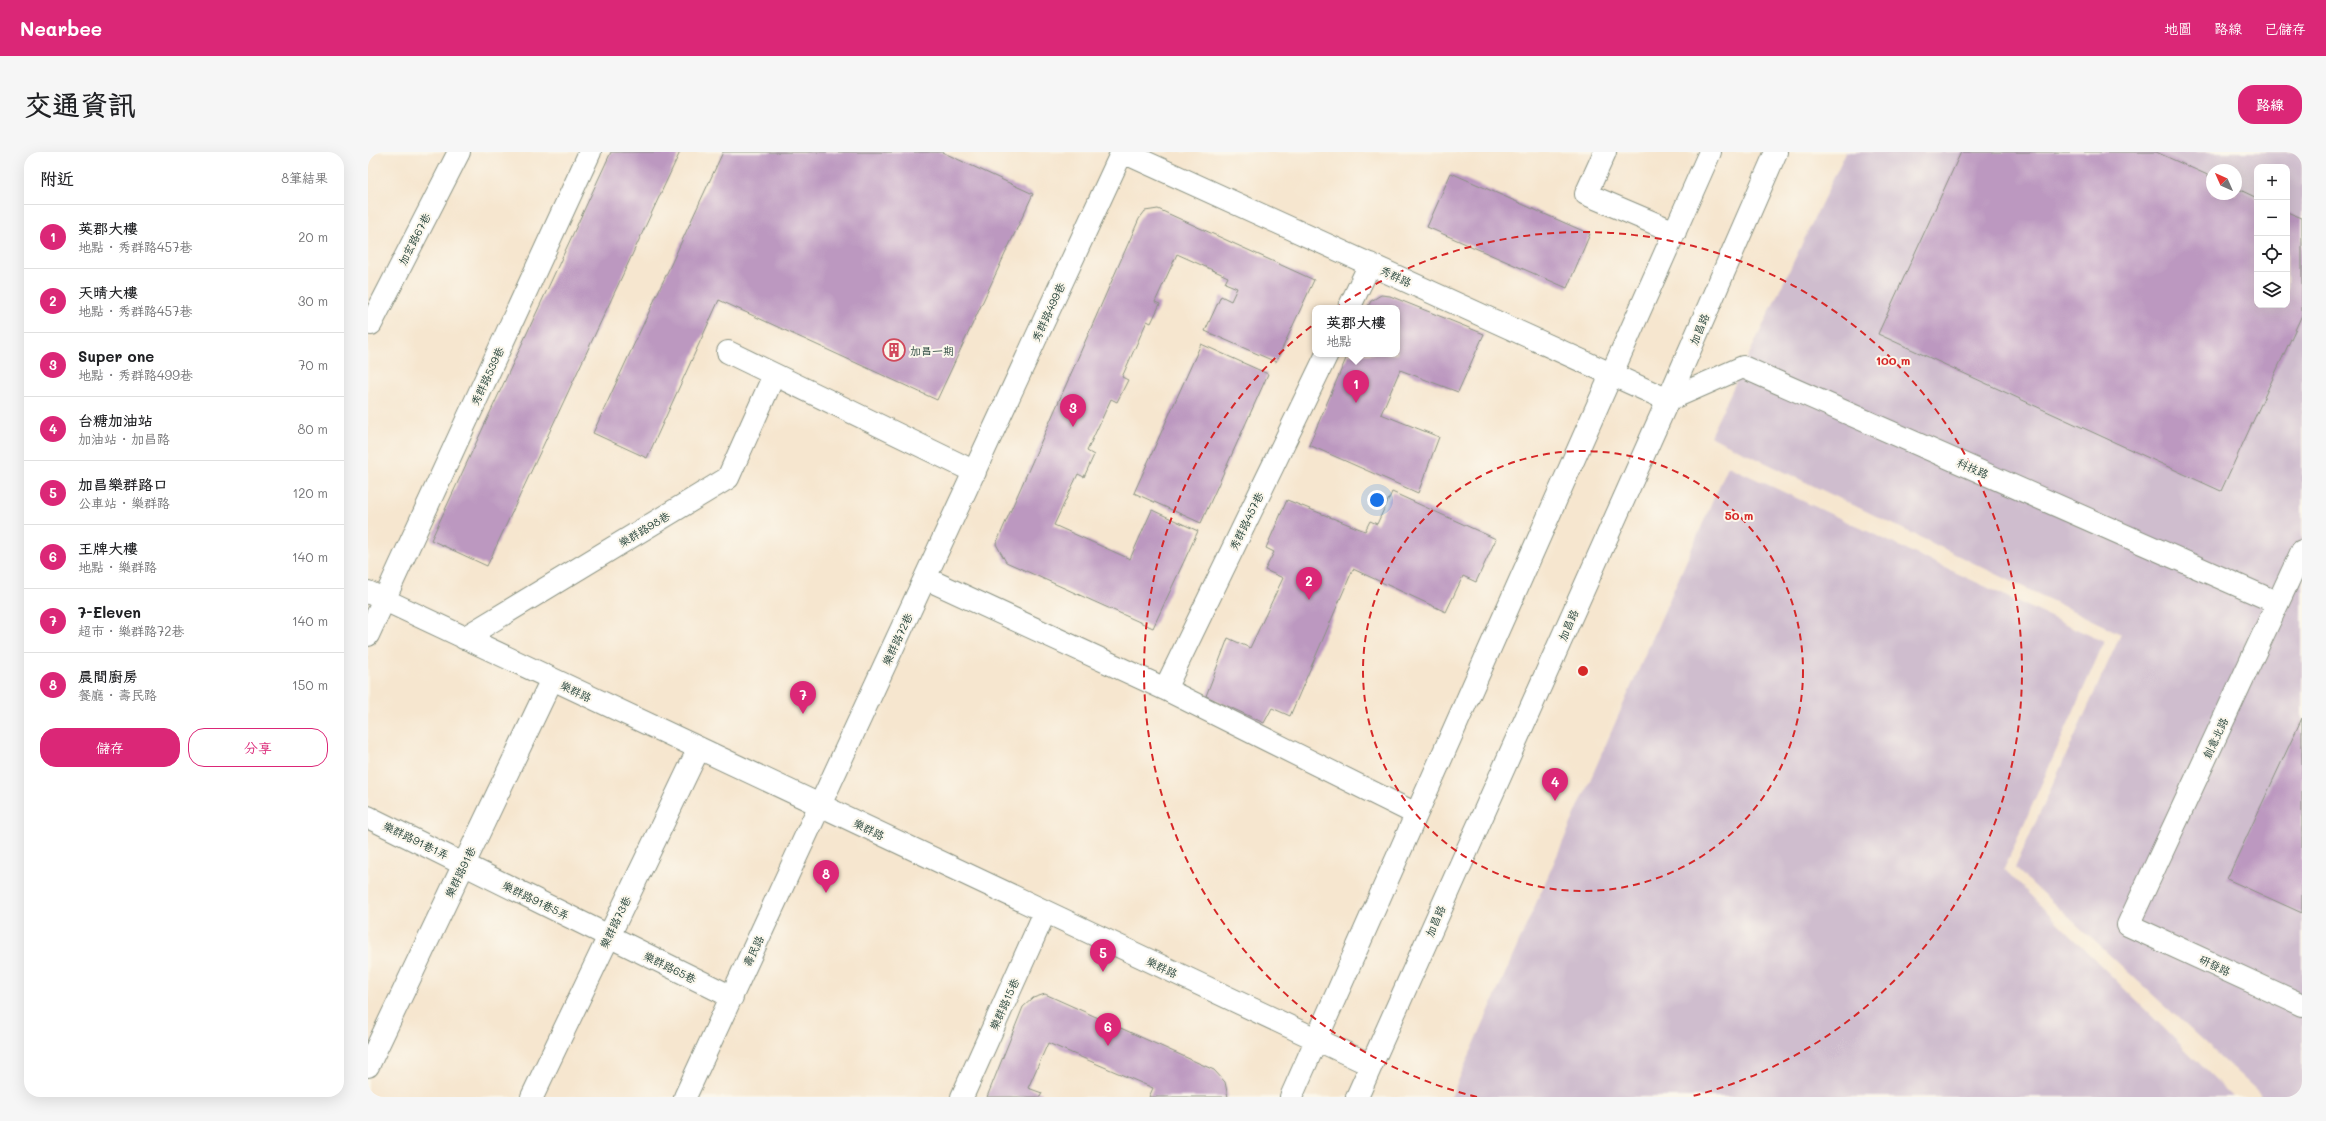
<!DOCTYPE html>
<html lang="zh-TW">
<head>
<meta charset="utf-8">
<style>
  body { margin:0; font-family:Mali,"LXGW WenKai TC",sans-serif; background:#f6f6f6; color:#202124 }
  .controls { position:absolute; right:12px; top:12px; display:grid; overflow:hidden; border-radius:8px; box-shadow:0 4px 16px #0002 }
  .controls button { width:36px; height:36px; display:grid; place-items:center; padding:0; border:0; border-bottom:1px solid #e0e0e0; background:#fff; color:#202124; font:20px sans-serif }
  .compass { position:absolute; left:1838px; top:12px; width:36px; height:36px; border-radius:50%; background:#fff; box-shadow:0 4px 16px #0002; rotate:315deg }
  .you { position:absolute; left:1009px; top:348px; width:14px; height:14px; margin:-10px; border:3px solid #fff; border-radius:50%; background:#1a73e8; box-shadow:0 0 0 6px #1a73e833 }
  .badge { display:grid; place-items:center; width:26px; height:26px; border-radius:50%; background:#db2777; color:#fff; font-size:13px; font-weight:700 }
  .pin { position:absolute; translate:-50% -33px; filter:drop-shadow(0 1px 2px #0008) }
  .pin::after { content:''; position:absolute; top:21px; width:14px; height:12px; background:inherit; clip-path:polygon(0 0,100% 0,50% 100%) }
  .popup { position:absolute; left:944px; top:153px; width:88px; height:52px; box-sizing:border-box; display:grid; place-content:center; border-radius:8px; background:#fff; filter:drop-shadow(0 1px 3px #0005); font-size:13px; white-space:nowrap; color:#757577 }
  .popup b { font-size:15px; color:#202124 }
  .popup::after { content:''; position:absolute; left:50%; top:100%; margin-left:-8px; border:8px solid transparent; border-top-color:#fff }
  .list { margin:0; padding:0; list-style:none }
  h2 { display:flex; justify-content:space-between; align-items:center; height:52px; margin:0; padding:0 16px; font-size:17px }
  h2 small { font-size:13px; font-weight:400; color:#757577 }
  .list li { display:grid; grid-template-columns:26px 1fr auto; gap:12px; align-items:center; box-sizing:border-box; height:64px; padding:0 16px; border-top:1px solid #e0e0e0 }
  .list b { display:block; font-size:15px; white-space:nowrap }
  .list p { margin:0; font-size:13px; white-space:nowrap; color:#757577 }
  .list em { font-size:13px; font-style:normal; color:#757577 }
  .actions { display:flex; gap:8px; padding:12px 16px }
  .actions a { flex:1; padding:9px 0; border:1px solid #db2777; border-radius:16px; text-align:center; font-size:14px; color:#db2777 }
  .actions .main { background:#db2777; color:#fff }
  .icon { flex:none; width:22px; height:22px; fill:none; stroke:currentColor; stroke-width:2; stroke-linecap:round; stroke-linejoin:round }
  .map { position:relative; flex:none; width:1934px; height:945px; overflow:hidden; border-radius:16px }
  header { display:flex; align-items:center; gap:24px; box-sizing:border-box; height:56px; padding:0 20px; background:#db2777; color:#fff }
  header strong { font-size:19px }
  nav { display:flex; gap:22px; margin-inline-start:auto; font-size:14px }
  .intro { display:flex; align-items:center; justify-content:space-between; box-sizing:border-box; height:96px; padding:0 24px }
  h1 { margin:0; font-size:28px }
  .button { padding:10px 18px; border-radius:16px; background:#db2777; color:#fff; font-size:14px; font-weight:700 }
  main { display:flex; gap:24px; padding:0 24px }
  aside { flex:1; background:#fff; border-radius:16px; box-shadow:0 4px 16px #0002 }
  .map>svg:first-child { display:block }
  .industrial { fill:#cfbdce; fill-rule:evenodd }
  .building { fill:#bc98c0 }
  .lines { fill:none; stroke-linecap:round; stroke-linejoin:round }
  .minor-casing { stroke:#8a9282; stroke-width:24 }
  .minor { stroke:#fff; stroke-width:22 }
  .ring { fill:none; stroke:#d62828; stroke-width:2; stroke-dasharray:7 5 }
  .labels { text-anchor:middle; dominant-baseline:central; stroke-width:4; stroke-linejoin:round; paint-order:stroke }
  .street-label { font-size:11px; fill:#1f3d34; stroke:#fbf7ec }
  .poi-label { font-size:11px; fill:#1f3d34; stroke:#fbf7ec; text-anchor:start }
  .centre { fill:#d62828; stroke:#fbf7ec; stroke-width:2 }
  .ring-label { font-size:12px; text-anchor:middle; font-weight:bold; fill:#d62828; stroke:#fbf7ec; stroke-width:4; stroke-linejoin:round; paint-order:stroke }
</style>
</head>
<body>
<header>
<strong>Nearbee</strong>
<nav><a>地圖</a><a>路線</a><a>已儲存</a></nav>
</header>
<div class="intro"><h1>交通資訊</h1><a class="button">路線</a></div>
<main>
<aside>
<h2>附近<small>8筆結果</small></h2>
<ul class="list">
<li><span class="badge">1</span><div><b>英郡大樓</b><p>地點 · 秀群路457巷</p></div><em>20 m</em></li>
<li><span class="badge">2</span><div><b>天晴大樓</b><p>地點 · 秀群路457巷</p></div><em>30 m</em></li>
<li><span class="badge">3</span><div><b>Super one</b><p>地點 · 秀群路499巷</p></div><em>70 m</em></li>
<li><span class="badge">4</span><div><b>台糖加油站</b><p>加油站 · 加昌路</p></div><em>80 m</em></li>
<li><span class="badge">5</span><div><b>加昌樂群路口</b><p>公車站 · 樂群路</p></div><em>120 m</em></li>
<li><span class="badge">6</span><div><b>王牌大樓</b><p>地點 · 樂群路</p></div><em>140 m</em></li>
<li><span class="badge">7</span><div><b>7-Eleven</b><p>超市 · 樂群路72巷</p></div><em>140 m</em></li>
<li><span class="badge">8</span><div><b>晨間廚房</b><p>餐廳 · 壽民路</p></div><em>150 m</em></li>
</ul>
<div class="actions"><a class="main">儲存</a><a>分享</a></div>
</aside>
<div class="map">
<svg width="1934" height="945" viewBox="0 0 1934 945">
  <rect width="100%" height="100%" fill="#fbf7ec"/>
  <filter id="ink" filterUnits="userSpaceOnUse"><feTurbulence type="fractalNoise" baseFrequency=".025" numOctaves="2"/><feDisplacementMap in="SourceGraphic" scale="8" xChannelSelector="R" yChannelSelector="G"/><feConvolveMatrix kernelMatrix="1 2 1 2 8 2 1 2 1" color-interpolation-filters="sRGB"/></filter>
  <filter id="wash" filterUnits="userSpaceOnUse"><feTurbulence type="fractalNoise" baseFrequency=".012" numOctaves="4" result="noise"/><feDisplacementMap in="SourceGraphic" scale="16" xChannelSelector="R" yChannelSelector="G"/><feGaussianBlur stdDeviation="0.9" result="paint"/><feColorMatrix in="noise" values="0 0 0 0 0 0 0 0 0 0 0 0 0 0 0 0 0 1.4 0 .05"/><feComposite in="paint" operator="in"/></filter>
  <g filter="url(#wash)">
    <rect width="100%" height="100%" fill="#f6e6cf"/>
    <!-- industrial -->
    <path class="industrial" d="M1478,0H1934V945H1896L1647,716L1753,482L1342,284ZM1889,15H1919V153H1889ZM1844,18H1868V42H1844Z
      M1360,314L1736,490L1636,717L1865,945H1083Z"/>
    <g id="blocks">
      <!-- building -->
      <path class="building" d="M243,0H312L119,414L63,388Z
        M355,0H574L665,42L569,248L351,148L279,306L225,281Z
        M1593,0H1788L1844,25V42H1868V36L1889,46V153H1919V60L1934,66V163L1853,339L1510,182Z
        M1083,21L1222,82L1199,136L1059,75Z
        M790,57L946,128L908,210L837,179L853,144L863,149L869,136L857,131L860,125L809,102L787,150L792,152L783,171L779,169L754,225L760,228L749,250L743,247L719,299L726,303L716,325L710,322L686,373L762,407L784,358L830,379L785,476L638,410L628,392L771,67L777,59Z
        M1013,143L1022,144L1116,182L1090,240L1032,218L1013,262L1071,285L1050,341L941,293L980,202H1029V156H999L1003,149Z
        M833,192L900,222L833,371L766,341Z
        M1024,340L1128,387L1108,430L1095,424L1078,460L985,417L922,564L904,556L896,571L838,544L860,486L882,496L915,426L897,418L906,400L898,396L919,348L997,379L1002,369L1009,372Z
        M1934,566V761L1859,727Z
        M677,842L846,918L857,930L860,945H781L785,936L680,891L660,936L674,941L672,945H619L655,855L665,846Z"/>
    </g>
  </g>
  <g filter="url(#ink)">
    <use href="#blocks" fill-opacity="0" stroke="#8a9282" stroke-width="1"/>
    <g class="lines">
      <!-- minor casing -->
      <g class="minor-casing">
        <path id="minor" d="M755,0L1300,248
          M1237,0L1218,42L1307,80
          M981,156L1002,112
          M0,170L3,172L91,0
          M360,200L607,320
          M1300,248L1375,215L1910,451
          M1934,399L1760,773L1934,853
          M557,426L797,537L1048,662
          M0,440L1003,913
          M0,483L222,0
          M96,486L360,326L406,223
          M797,537L959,202
          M0,665L364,845
          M0,914L184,527
          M164,945L331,596
          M317,945L754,0
          M594,945L677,760
          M923,945L1342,0
          M989,945L1300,248L1408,0"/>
      </g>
      <!-- minor -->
      <use href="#minor" class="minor"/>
    </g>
  </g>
  <!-- distance rings -->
  <g class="ring">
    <circle cx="1215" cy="519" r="220"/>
    <path d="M1109 945A439 439 0 1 1 1321 945"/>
  </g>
  <!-- icons -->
  <defs>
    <g id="building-ring" transform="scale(1.15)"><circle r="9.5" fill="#fbf7ec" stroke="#d1495b" stroke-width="1.5"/><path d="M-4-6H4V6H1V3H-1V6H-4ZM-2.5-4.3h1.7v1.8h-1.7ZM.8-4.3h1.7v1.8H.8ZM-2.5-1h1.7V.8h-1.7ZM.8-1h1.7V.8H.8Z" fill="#d1495b"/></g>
  </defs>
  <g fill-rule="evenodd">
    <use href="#building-ring" x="526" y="198"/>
  </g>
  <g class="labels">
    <!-- street labels -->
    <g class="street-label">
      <text transform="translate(46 87) rotate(-63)">加宏路67巷</text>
      <text transform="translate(1028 124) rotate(25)">秀群路</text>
      <text transform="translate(680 160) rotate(-65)">秀群路499巷</text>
      <text transform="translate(1331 177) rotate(-67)">加昌路</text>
      <text transform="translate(119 224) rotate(-65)">秀群路539巷</text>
      <text transform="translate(1605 316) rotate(24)">科技路</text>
      <text transform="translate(878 369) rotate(-64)">秀群路457巷</text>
      <text transform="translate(276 377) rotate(-31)">樂群路98巷</text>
      <text transform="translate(1200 473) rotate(-66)">加昌路</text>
      <text transform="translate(529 487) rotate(-65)">樂群路72巷</text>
      <text transform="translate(208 539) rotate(25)">樂群路</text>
      <text transform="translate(1847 586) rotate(-65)">創意北路</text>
      <text transform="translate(501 677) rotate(26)">樂群路</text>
      <text transform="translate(48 688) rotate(26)">樂群路91巷1弄</text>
      <text transform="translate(92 720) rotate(-64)">樂群路91巷</text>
      <text transform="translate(168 748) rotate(26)">樂群路91巷5弄</text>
      <text transform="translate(1067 769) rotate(-66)">加昌路</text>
      <text transform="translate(247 770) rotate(-64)">樂群路73巷</text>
      <text transform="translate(385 799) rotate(-65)">壽民路</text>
      <text transform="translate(1847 813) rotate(25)">研發路</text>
      <text transform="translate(302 815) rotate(26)">樂群路65巷</text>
      <text transform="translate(794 815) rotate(25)">樂群路</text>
      <text transform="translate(636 852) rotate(-66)">樂群路15巷</text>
    </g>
    <!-- poi labels -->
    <g class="poi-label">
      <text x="542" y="198">加昌一期</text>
    </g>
  </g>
  <circle cx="1215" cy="519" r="6" class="centre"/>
  <g class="ring-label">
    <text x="1525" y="213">100 m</text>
    <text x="1371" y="368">50 m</text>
  </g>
</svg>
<div class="controls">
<button>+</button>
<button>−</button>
<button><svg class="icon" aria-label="locate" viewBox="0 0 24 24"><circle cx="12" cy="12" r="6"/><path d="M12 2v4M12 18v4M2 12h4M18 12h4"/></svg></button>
<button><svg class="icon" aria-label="layers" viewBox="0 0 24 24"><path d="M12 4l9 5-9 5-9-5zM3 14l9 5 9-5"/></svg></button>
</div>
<svg class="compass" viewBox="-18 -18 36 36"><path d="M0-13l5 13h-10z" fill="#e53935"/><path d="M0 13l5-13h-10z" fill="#757577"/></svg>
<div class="you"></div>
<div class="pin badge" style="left:988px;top:251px">1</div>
<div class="popup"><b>英郡大樓</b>地點</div>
<div class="pin badge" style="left:941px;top:448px">2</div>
<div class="pin badge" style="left:705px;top:275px">3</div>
<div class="pin badge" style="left:1187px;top:649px">4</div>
<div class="pin badge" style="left:735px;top:820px">5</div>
<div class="pin badge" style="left:740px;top:894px">6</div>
<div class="pin badge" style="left:435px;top:562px">7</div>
<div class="pin badge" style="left:458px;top:741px">8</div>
</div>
</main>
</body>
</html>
